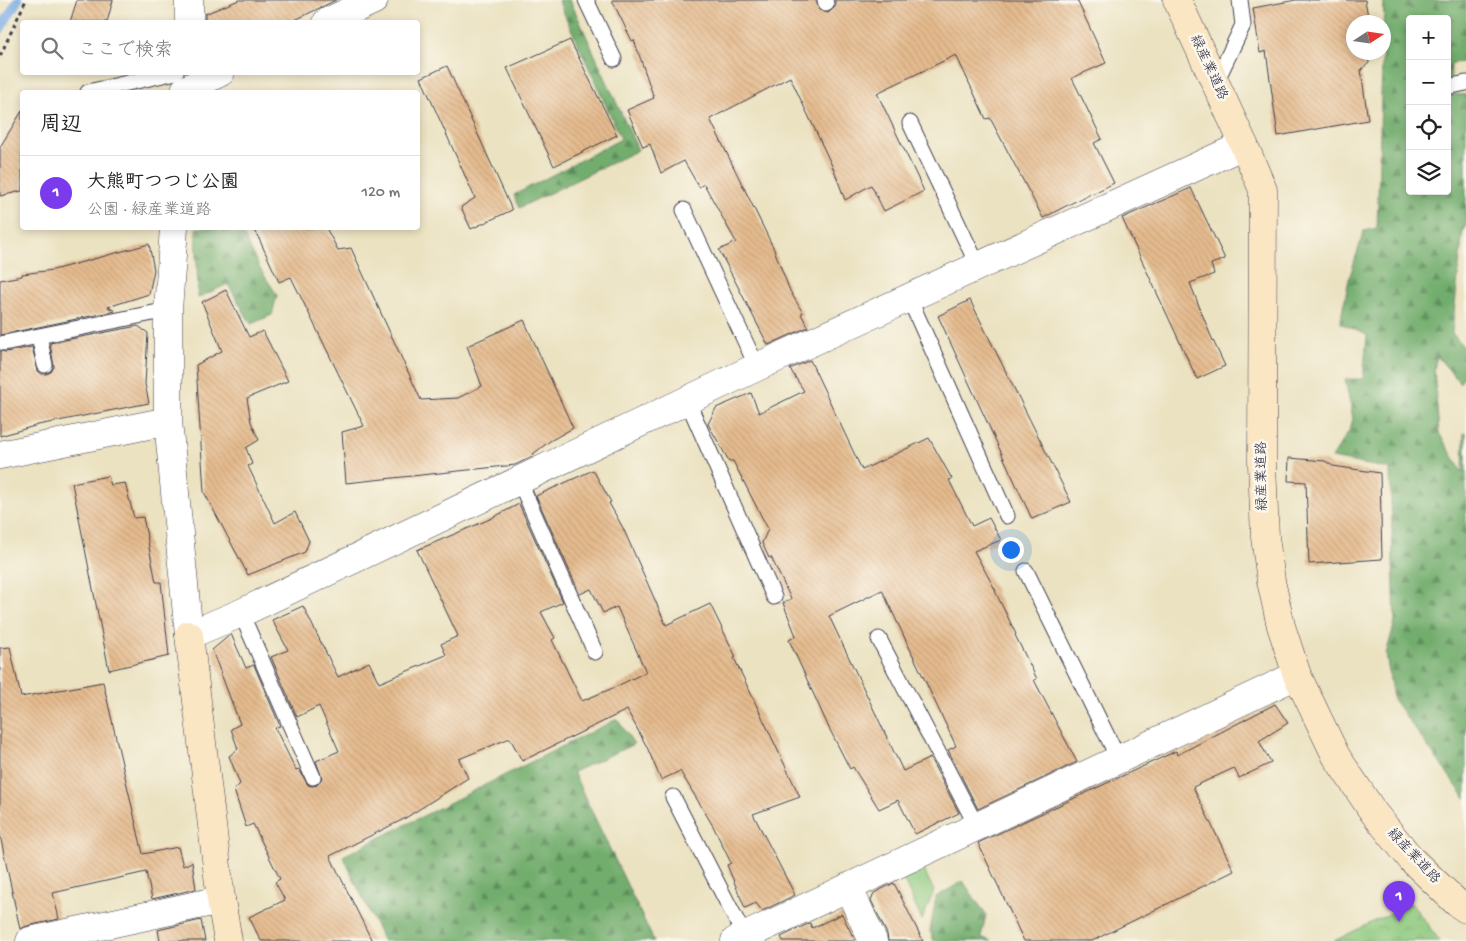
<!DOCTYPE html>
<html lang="ja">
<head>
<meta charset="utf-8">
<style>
  body { margin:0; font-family:"Gochi Hand","Klee One",sans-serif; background:#f2f2f2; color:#222 }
  .controls { position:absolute; right:15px; top:15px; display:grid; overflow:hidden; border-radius:5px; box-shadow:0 2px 8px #0003 }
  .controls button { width:45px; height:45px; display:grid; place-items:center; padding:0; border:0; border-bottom:1px solid #e0e0e0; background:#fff; color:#222; font:25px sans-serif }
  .compass { position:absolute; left:1346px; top:15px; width:45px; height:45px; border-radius:50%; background:#fff; box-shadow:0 2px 8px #0003; rotate:78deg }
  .you { position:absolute; left:1010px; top:549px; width:18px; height:18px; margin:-12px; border:4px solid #fff; border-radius:50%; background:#1a73e8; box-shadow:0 0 0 8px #1a73e833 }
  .badge { display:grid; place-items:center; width:32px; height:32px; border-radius:50%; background:#7c3aed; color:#fff; font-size:16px; font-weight:700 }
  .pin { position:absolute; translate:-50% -41px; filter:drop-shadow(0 1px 2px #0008) }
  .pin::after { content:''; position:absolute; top:26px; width:18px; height:15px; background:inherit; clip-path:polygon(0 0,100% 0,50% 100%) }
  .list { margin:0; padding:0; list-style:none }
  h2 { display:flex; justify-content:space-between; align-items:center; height:65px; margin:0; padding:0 20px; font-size:21px }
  h2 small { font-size:16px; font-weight:400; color:#767676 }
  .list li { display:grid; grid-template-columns:32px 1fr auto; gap:15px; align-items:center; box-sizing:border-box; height:75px; padding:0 20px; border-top:1px solid #e0e0e0 }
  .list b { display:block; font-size:19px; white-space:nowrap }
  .list p { margin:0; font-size:16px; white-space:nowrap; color:#767676 }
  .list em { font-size:16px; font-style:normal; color:#767676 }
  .icon { flex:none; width:28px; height:28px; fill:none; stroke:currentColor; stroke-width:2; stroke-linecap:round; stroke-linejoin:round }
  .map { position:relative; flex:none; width:1466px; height:941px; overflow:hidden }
  .search { position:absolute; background:#fff; box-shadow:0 2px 8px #0003; left:20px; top:20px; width:400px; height:55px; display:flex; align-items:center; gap:12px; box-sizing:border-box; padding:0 18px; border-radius:5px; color:#767676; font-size:19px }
  .panel { position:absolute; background:#fff; box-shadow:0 2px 8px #0003; left:20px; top:90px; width:400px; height:140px; border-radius:5px }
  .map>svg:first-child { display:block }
  .green { fill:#8ec97e; stroke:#58765c }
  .forest { fill:url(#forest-firs); stroke:#4a6854; fill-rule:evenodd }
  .park { fill:url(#park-crowns); stroke:#58765c }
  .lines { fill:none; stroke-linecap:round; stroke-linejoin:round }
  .stream { stroke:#76aae3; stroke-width:9 }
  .building { fill:url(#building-back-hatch) }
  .lane-casing { stroke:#403f4f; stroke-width:17 }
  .street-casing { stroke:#403f4f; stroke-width:29 }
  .secondary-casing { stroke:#403f4f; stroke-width:29 }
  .path { stroke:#403f4f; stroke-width:3; stroke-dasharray:4 4; stroke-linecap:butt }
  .lane { stroke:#fff; stroke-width:15 }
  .street { stroke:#fff; stroke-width:28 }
  .secondary { stroke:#fbe6c4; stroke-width:28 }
  .labels { text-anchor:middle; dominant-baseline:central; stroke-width:5; stroke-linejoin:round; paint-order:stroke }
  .street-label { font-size:14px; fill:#22223b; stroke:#fbf7ec }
</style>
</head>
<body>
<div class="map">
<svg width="1466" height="941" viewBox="0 0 1466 941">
  <defs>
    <pattern id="forest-firs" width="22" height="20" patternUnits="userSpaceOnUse" patternTransform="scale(1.25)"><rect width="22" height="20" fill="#72ad6d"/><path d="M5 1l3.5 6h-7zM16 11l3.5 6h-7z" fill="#5d8c5b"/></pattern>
    <pattern id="park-crowns" width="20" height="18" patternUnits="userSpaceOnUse" patternTransform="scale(1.25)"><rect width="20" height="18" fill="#8ec97e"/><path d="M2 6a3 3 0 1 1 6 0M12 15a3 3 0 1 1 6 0" fill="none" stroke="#7aac6e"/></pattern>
    <pattern id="building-back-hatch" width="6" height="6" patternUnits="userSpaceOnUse" patternTransform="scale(1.25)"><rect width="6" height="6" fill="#e5bb8e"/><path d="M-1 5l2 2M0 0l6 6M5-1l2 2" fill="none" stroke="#c4a07b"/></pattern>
  </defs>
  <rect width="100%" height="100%" fill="#fbf7ec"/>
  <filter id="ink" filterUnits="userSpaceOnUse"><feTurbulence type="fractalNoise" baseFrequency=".02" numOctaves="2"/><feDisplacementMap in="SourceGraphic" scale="10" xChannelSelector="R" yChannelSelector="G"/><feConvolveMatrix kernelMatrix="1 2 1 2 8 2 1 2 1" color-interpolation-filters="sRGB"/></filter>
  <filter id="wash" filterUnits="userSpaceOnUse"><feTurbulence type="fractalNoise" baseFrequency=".0096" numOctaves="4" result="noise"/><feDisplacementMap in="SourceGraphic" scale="20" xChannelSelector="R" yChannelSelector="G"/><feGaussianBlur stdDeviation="1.12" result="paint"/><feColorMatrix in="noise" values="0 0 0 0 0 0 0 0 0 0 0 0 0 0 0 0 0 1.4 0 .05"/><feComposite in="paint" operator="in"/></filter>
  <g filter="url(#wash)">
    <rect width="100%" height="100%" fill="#ebe2c1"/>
    <!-- green -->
    <path class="green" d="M923,868L934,891L922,920L903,879Z"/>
    <!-- forest -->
    <path class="forest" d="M558,0H570L638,150L519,208L514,195L621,139Z
      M1384,0H1466V62L1451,63L1450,94L1466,95V226L1463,230L1452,333L1466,350V371L1460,383L1437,356L1434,369L1439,433L1463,473L1464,433H1466V799L1393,699L1386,654L1395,622L1390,469L1332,458L1350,429L1353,419L1345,379H1363L1367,335L1340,323L1349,279L1364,231L1377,228ZM1410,19H1447V191H1410Z
      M196,228H240L260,269L277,295L272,315L251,324L228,284L198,298Z
      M617,719L634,744L573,772L654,941H383L343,856Z
      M963,881L986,915L981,937L991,941H934L930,931L936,897Z"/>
    <!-- park -->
    <path class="park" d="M1411,903L1440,941H1334Z"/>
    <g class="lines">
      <!-- stream -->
      <path class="stream" d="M0,30L18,0"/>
    </g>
    <g id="blocks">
      <!-- building -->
      <path class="building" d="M77,0H113L107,22H70Z
        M239,0H336L291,22H205V14Z
        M612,0H816L819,10L828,13L835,7V0H1077L1106,63L1072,78L1102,139L1094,143L1114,183L1092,194L1091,193L1043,218L990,118L986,119L956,55L877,93L924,191L884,211L871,185L845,200L834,170L790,77L710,119L773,247L790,291L803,313L801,314L808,327L768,345L719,250L736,242L704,184L699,187L684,161L661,173L650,144L643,147L627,110L654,98L634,40L632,41Z
        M1296,0H1365L1369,22H1354V52H1368L1369,63L1361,70L1368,120L1278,136L1266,51L1260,53L1253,8Z
        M570,40L617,135L554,166L507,68Z
        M447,66L512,210L471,229L461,207L475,198L421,78Z
        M22,111V191L0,196V147Z
        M1191,188L1225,259L1211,264L1214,274L1190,283L1210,334L1225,366L1197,379L1122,218Z
        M254,228H326L338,250L351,248L421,400L458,398L482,386L467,346L524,320L573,428L550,441L533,454L534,456L515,465L346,483L342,432L364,426L291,277L279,282Z
        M149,244L154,270L149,294L108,307L115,311L0,335V280L22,276V274L53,270Z
        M226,290L249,337L263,331L288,381L247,398L251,422L259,440L246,448L252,464L248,466L275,523L295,512L309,541L305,552L248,575L204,492L196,365L222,351L202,302Z
        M970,300L1071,502L1032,519L938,316Z
        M138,326L148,333L145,384L149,403L38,425L0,436V351L6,352L32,347L38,371L42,374H46L51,372L54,367L50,343Z
        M810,360L862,470L929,438L952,479L949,480L972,526L989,518L1001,540L974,551L996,591H995L1016,634L1015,635L1037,679L1034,680L1077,762L978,809L948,750L956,746L882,590L829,616L903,771L930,758L959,813L915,834L898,800L879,809L853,767L850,769L829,728L789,640L796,636L783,603L791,599L771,557L769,558L762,543L768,529L733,461H729L708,424L716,408L751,393L759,413L804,391L790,369Z
        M1289,458L1325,461L1333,466L1380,473L1382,559L1309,564L1306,482L1288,481Z
        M593,470L611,502L609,503L623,528L666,625L710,604L736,657L734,658L800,797L753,814L795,895L762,911L756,903L745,908L727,865L731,863L713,826L680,771L661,780L647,747L627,710L522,761L510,738L459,759L468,778L404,819L330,856L372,941H261L249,917L285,900L275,882L280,879L253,824L246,827L234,790L240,784L229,756L238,749L231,729L240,724L212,650L231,634L246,668L254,665L280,726L275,728L296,770L299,769L308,785L312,786L317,785L322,778L316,761L339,751L319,706L297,717L271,657L288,650L272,620L303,606L338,677L369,662L379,683L446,655L441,644L458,636L417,550L490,519L519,504L563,602L541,612L555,638L552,640L582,701L613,688L646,672L617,607L603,613L591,589L580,594L536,496Z
        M108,476L111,485L125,483L134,518L143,517L156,582H161L169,656L109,670L72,483Z
        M10,647L21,697L103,682L143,854L178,847L183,866L192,862L196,889L152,899L146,872L53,893L59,919L27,926L20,929L0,835V648Z
        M1275,704L1288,723L1259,741L1271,763L1239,778L1234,768L1193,787L1234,871L1092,941H1024L978,843L1176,751L1177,755Z
        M894,883L923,941H888L887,934L871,900L874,893Z
        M842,914L855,941H783L781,937L810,923L812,928Z
        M201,920L205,941H160L158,930Z"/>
    </g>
  </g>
  <g filter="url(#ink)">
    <use href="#blocks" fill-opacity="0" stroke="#403f4f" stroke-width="1"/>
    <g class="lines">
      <!-- lane casing -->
      <g class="lane-casing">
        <path id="lane" d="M586,0L614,59
          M825,0L826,4
          M1215,84L1243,25L1240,0
          M1447,87L1466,83
          M88,92L176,72
          M910,123L978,266
          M684,210L757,367
          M909,298L1007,516
          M39,336L45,365
          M4,343L168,310
          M687,400L774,597
          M519,480L595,652
          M1026,571L1119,760
          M241,613L313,777
          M879,639L977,827
          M673,797L747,941"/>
      </g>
      <!-- street casing -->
      <g class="street-casing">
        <path id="street" d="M189,0V22
          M327,22L374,0
          M185,90L221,72
          M174,228L168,310V421L189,635L241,613L757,367L1244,145
          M0,455L168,421
          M848,887L873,941
          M30,941L221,900
          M735,941L1297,675"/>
      </g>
      <!-- secondary casing -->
      <g class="secondary-casing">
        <path id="secondary" d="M1177,0L1244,145L1263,190L1262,464L1265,537L1271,581L1281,626L1297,675L1336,756L1374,813L1412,860L1457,903L1466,909
          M189,635L221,900L228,941"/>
      </g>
      <!-- path -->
      <path class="path" d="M0,56L26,0"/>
      <!-- lane -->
      <use href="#lane" class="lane"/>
      <!-- street -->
      <use href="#street" class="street"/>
      <!-- secondary -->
      <use href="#secondary" class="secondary"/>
    </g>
  </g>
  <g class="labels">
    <!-- street labels -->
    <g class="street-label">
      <text transform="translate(1208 68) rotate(65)">緑産業道路</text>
      <text transform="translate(1263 476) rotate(-91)">緑産業道路</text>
      <text transform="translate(1413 857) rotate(47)">緑産業道路</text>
    </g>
  </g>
</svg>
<div class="controls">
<button>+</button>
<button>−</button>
<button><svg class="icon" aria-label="locate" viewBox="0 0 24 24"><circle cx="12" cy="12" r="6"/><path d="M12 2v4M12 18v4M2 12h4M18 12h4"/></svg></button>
<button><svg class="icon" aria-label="layers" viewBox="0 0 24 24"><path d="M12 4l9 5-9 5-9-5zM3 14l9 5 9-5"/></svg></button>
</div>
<svg class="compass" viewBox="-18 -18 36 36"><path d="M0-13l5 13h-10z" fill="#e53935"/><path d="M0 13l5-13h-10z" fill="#767676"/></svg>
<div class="you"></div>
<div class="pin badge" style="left:1399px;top:922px">1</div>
<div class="search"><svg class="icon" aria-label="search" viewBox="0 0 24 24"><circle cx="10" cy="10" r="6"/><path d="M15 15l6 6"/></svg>ここで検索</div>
<section class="panel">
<h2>周辺<small></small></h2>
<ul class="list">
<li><span class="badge">1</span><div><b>大熊町つつじ公園</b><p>公園 · 緑産業道路</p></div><em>120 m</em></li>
</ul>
</section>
</div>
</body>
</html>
